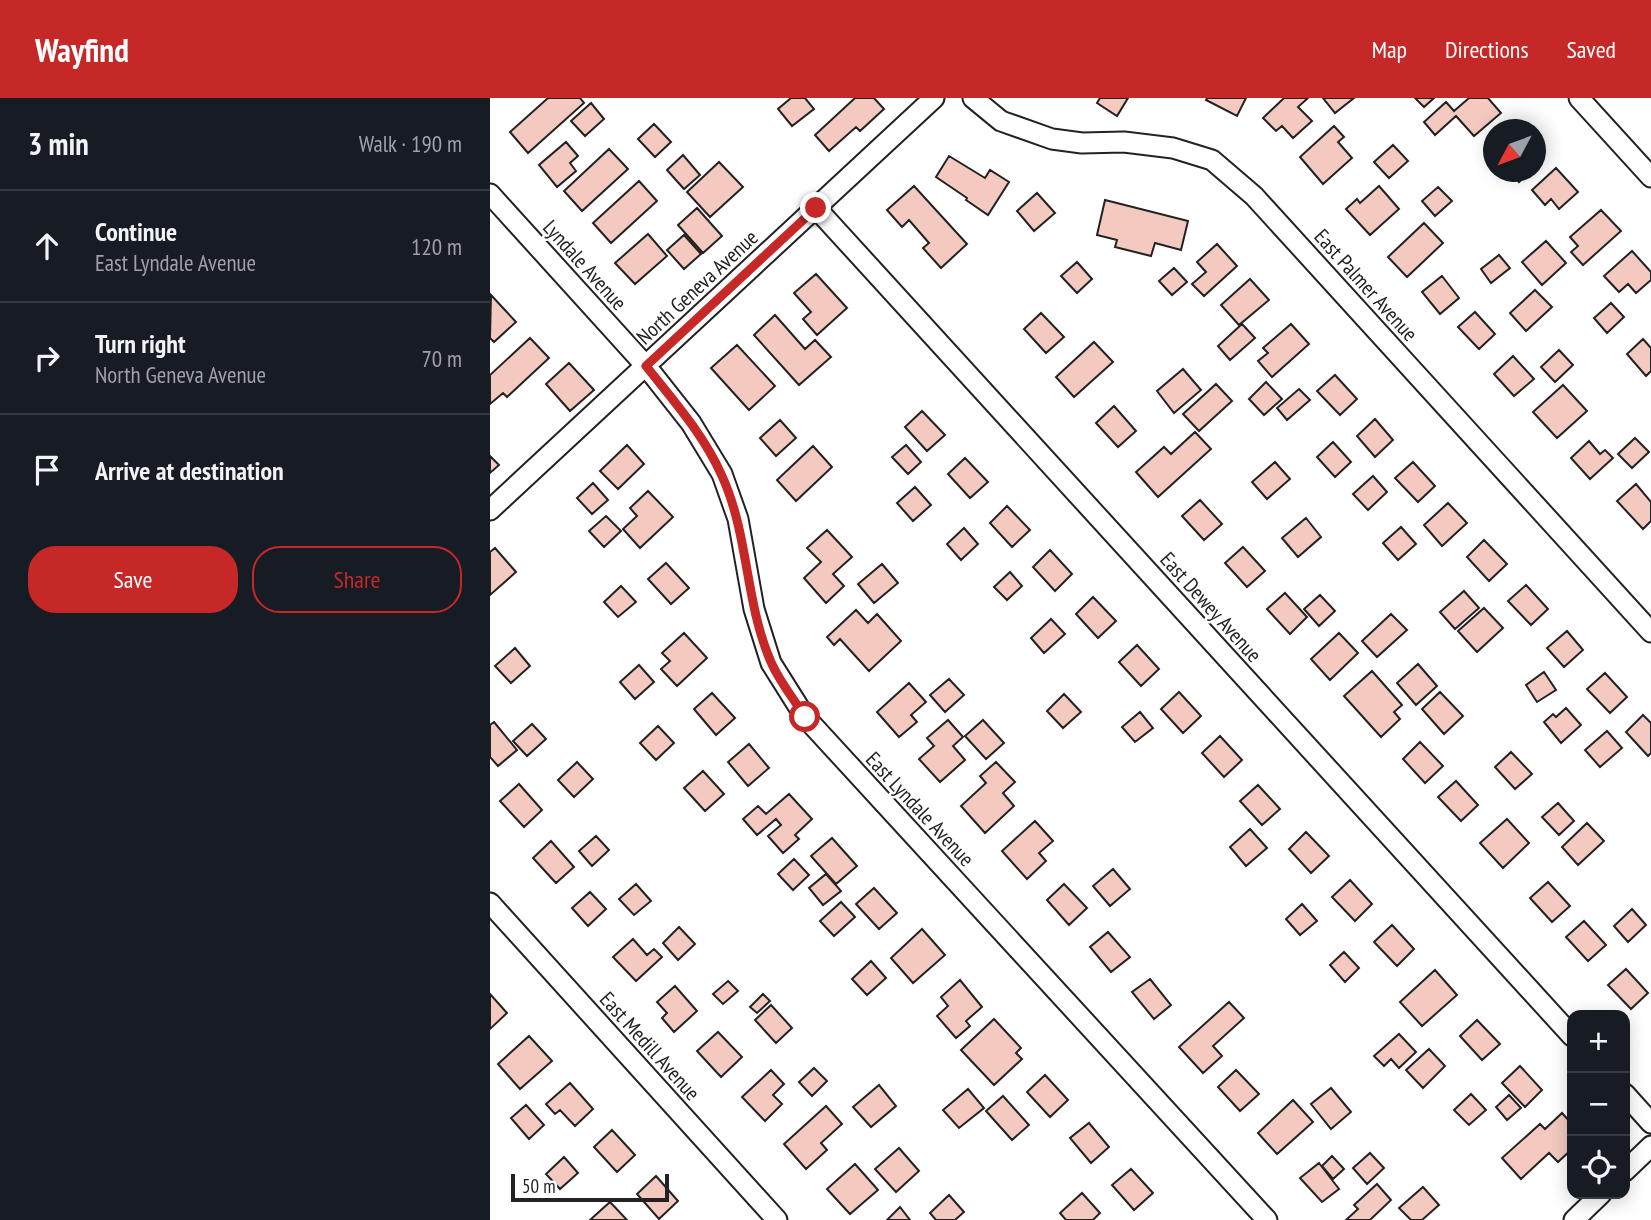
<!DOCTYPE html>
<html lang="en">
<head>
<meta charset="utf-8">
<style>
  body { margin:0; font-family:"PT Sans Narrow",sans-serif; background:#242831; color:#f1f3f6 }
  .controls { position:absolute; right:21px; bottom:21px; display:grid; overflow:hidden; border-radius:14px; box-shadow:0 4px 18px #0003 }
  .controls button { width:63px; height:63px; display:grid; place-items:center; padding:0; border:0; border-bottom:2px solid #363941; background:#171b24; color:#f1f3f6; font:35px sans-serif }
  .compass { position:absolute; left:993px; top:21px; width:63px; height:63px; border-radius:50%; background:#171b24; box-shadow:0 4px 18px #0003; rotate:229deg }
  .scale { position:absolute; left:21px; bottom:18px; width:158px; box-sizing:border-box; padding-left:7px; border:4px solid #222; border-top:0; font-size:19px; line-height:24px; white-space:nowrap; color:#222; -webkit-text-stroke:5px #fff; paint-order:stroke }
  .stop { position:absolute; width:21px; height:21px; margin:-16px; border:5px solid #c62828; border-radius:50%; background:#fff }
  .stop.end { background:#c62828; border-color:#fff; box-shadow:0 2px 7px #0008 }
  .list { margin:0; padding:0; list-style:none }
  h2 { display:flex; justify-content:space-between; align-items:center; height:91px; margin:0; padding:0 28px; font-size:30px }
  h2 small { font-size:23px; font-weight:400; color:#9ea1a6 }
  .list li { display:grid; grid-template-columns:46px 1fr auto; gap:21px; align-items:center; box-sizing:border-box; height:112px; padding:0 28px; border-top:2px solid #363941 }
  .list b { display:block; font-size:26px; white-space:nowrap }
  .list p { margin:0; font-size:23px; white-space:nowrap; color:#9ea1a6 }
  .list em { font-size:23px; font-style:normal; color:#9ea1a6 }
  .actions { display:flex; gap:14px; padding:21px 28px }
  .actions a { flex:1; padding:16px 0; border:2px solid #c62828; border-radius:28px; text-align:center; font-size:24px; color:#c62828 }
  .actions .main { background:#c62828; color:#fff }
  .icon { flex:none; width:38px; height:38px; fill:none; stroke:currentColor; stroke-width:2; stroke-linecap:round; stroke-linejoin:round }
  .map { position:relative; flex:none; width:1161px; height:1122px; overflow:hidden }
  header { display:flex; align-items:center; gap:42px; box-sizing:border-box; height:98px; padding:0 35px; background:#c62828; color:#fff }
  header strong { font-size:33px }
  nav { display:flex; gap:38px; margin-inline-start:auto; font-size:24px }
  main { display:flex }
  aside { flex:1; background:#171b24 }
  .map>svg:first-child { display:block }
  .building { fill:#f3c9c0; stroke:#222; stroke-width:2 }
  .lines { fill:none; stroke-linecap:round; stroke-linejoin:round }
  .minor-casing { stroke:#222; stroke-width:23 }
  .minor { stroke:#fff; stroke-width:19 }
  .route { stroke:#c62828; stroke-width:9 }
  .labels { text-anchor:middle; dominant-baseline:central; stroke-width:5; stroke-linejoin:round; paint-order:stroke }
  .street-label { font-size:21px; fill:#222; stroke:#fff }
</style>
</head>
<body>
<header>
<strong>Wayfind</strong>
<nav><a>Map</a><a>Directions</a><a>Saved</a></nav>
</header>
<main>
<aside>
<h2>3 min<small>Walk · 190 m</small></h2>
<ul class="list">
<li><svg class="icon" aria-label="ahead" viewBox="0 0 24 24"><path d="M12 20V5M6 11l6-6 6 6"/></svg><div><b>Continue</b><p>East Lyndale Avenue</p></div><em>120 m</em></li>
<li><svg class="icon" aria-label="right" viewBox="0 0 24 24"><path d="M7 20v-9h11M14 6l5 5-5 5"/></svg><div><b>Turn right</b><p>North Geneva Avenue</p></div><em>70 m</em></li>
<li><svg class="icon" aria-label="arrive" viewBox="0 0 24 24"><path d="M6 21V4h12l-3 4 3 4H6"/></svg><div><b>Arrive at destination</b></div></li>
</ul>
<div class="actions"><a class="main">Save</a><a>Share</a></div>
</aside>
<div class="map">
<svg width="1161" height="1122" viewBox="0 0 1161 1122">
  <rect width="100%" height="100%" fill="#fff"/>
  <!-- building -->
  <path class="building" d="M58,0H90L94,5L38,55L20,34Z
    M301,0H315L324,11L302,28L288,11Z
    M365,0H384L394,11L370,33L366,29L339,53L325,37Z
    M610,0H638L627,18L607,5Z
    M717,0H756L747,18L716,2Z
    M794,0H818L808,9L822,23L803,40L792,28L786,33L773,20Z
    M833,0H864L845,15Z
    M925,0H944L934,9Z
    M979,0H998L1011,15L984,38L966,18L945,37L934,24L956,4L964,13Z
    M101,5L114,21L95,38L81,23Z
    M1025,23L1032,32H1016Z
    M164,26L181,44L165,59L148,41Z
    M844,28L854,39L848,44L862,60L833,86L810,59Z
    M76,44L88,58L80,65L86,73L67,89L49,67Z
    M903,47L918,63L899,80L884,64Z
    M119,51L138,71L92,113L74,93Z
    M193,57L210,77L194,91L177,72Z
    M459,58L495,80L500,72L519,84L498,117L476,102L477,100L446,79Z
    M229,64L253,89L220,119L197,94Z
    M1066,70L1088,94L1069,111L1061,101L1055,107L1042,92Z
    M1019,74H1040L1029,84Z
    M149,83L167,103L121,145L103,125Z
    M424,88L477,146L451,170L433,150L439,145L419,122L412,129L397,112Z
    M889,88L909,111L880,137L856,111L867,101L870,105Z
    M948,89L962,103L945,118L932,103Z
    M547,95L565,115L544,133L527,113Z
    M615,102L698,123L691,152L665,145L661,158L625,149L627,142L607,137Z
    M207,110L232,138L213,155L188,127Z
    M1111,112L1131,133L1093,167L1081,154L1088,148L1080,139Z
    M934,125L953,145L917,179L898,159Z
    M158,136L177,158L145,186L125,165Z
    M194,137L211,156L194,171L177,152Z
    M1056,143L1076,165L1052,187L1032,164Z
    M727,146L747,168L714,198L702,186L716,174L707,164Z
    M1142,153L1161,174V182L1146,195L1138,186L1129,194L1114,178Z
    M1009,157L1020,170L1001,185L991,171Z
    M587,164L602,181L587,195L571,178Z
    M684,170L697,184L682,197L669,183Z
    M326,176L357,210L327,237L313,221L321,214L304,195Z
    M952,178L969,200L950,216L932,194Z
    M760,181L779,202L749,227L731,207Z
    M1045,192L1062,209L1036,233L1020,215Z
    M1,197L26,224L4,244L0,240Z
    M1121,205L1134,219L1117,235L1104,220Z
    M985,214L1005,236L989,251L968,229Z
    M551,215L574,239L556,255L534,231Z
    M285,217L315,251L325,242L341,259L309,287L264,237Z
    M752,226L765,240L740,262L728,248Z
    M801,226L819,246L782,279L768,263L778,255L773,250Z
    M40,240L59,260L17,299L13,295L0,306V277Z
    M1153,241L1161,250V273L1156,278L1137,256Z
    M604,244L623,264L584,299L566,279Z
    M247,247L285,288L259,312L221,270Z
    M1069,252L1083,267L1065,284L1051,269Z
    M1023,258L1044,281L1024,298L1004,276Z
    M79,265L104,292L80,313L56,286Z
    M693,271L711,292L684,315L667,293Z
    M845,277L867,301L850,317L827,293Z
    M776,284L792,301L774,317L759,301Z
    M726,286L742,303L709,333L693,316Z
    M1073,287L1097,313L1067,340L1043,314Z
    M809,291L820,302L797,322L787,310Z
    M624,308L646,333L628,349L606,325Z
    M432,313L455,337L437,353L415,329Z
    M885,321L903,342L885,359L867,338Z
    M290,322L306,340L286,358L270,340Z
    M705,334L721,351L668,399L646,374L674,349L681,356Z
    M1145,340L1159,354L1142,370L1128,356Z
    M1099,343L1110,356L1115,352L1123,360L1100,381L1081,360Z
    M843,344L861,364L845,379L827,359Z
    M137,347L154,366L128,391L110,373Z
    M416,347L431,364L418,376L402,359Z
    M323,348L342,369L306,403L287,382Z
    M0,358L9,367L0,375Z
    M475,360L498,384L480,400L458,376Z
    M785,364L800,381L777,401L762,384Z
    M923,364L945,388L928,404L905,380Z
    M883,378L897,394L878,412L863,396Z
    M103,385L118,402L102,416L87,400Z
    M1146,386L1161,404V423L1153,431L1127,403Z
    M425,389L441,407L423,423L407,405Z
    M158,393L183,419L150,450L133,431L147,418L140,410Z
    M710,402L732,426L714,442L692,418Z
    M958,405L977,425L952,448L934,427Z
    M517,408L540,432L522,449L500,425Z
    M116,418L131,433L114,449L99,433Z
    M816,420L831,439L808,459L792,440Z
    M911,429L926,446L908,462L893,445Z
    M474,430L488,446L471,462L457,446Z
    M337,432L362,459L343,476L354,488L336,505L314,480L331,464L317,450Z
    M994,442L1017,466L999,483L977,459Z
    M753,449L775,473L757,489L735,465Z
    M5,450L26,474L0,497V454Z
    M560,452L582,476L565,493L543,469Z
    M176,465L199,490L181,506L158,481Z
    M392,466L408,485L384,505L368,486Z
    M520,474L532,488L517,502L504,489Z
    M1036,487L1058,511L1041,527L1018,503Z
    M131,488L146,504L128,519L114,504Z
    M974,493L989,510L965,531L950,514Z
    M795,495L817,519L800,536L777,511Z
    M830,497L845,513L829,528L814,511Z
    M603,499L626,523L608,540L586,516Z
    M994,510L1013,530L987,554L968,533Z
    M366,512L378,525L387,516L411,543L379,573L350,541L344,547L337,539Z
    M901,516L917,532L887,559L872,543Z
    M561,521L575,536L554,555L541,540Z
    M1077,533L1093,552L1074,569L1057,550Z
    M194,535L217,560L187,588L171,571L180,563L172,555Z
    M849,535L868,555L840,582L821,561Z
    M647,547L669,571L651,588L629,564Z
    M25,550L40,568L21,585L5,568Z
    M928,566L947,588L926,607L907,585Z
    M149,567L164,584L145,601L130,584Z
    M882,573L912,607L904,614L910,621L891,639L854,598Z
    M1054,574L1066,592L1047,604L1036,587Z
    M1115,575L1137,599L1120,615L1097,591Z
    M459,581L474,597L455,614L440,597Z
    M419,585L436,604L421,617L427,624L409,639L387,614Z
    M689,594L711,618L693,635L671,611Z
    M950,594L973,618L954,636L932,611Z
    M222,595L245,620L226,637L204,611Z
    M574,596L591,614L573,630L557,613Z
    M1076,610L1091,627L1071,645L1054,624L1063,616L1066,619Z
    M650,614L663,630L645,644L632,629Z
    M1153,617L1161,625V655L1158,658L1136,634Z
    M458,622L473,639L463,648L475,662L450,684L429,661L444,648L437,640Z
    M493,622L514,645L496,661L475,638Z
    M4,624L27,652L8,668L0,659V627Z
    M42,626L56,641L37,658L23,643Z
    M168,628L184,645L166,662L150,645Z
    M1117,633L1132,650L1110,669L1095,652Z
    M730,638L752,662L734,679L712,655Z
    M930,644L953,668L935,685L913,661Z
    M259,646L279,670L258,688L238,664Z
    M1021,654L1042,676L1025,691L1005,669Z
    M87,664L103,681L84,699L68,682Z
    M506,664L525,684L513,695L524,708L495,735L471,708L496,685L490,678Z
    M213,673L234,696L215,713L194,690Z
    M966,683L988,707L971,723L948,699Z
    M29,686L52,712L34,729L10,703Z
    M768,687L790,711L772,727L750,703Z
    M299,696L322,721L305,737L309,741L293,755L278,738L291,727L286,721L267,737L253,721L268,708L276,716Z
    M1068,705L1084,723L1069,737L1052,719Z
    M1017,721L1039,745L1013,770L990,745Z
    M545,723L563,743L549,755L556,763L537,781L512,753Z
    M1097,725L1114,743L1088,767L1072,749Z
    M760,731L777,750L756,768L740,749Z
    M816,734L839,758L821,775L799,751Z
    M106,738L119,752L102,768L89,753Z
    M342,740L367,768L346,786L321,758Z
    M61,743L84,769L66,785L43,760Z
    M304,761L319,777L303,792L288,776Z
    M623,771L640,791L620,808L603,788Z
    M336,776L351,793L333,807L319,790Z
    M860,782L882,806L865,823L842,799Z
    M1058,784L1080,808L1062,824L1040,800Z
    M146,786L161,803L144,817L129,801Z
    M574,786L597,810L579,827L557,802Z
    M384,790L407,815L389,831L366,806Z
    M100,794L116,811L98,828L82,810Z
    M351,804L365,819L344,838L330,823Z
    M812,806L827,823L810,837L796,821Z
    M1142,811L1156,827L1138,844L1124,828Z
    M1094,823L1116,847L1098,863L1076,839Z
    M902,827L924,851L907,868L884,844Z
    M189,829L205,846L188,862L173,845Z
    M432,831L455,857L423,885L401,860Z
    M618,834L640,859L621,874L600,849Z
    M143,841L157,857L164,851L172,859L146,883L123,859Z
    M854,854L869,870L855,884L840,867Z
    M381,863L396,880L377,897L362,881Z
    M1136,871L1158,895L1141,911L1118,887Z
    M945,872L967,897L932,928L910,904Z
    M660,881L681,907L664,921L642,894Z
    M470,882L492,909L476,923L480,928L466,940L447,918L458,908L451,899Z
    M238,883L248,893L233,906L223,896Z
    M185,888L207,913L184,934L172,920L177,915L167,904Z
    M0,896L17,915L0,931Z
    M273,896L280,903L267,915L260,909Z
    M739,904L754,920L723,948L732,958L713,975L689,949Z
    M281,907L302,930L286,945L265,922Z
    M504,921L531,950L526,955L532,961L504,987L471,952Z
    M987,922L1010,946L992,962L970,938Z
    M228,934L252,959L231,979L207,953Z
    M909,936L926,954L909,970L901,961L894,968L884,958Z
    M39,938L62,963L30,991L8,966Z
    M939,951L955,968L933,990L916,972Z
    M1030,968L1052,992L1035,1009L1012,985Z
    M324,970L337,983L322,998L309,984Z
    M281,972L294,986L283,997L292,1006L275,1023L252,999Z
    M746,972L769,996L750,1013L728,989Z
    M555,977L578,1002L560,1019L537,994Z
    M80,985L103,1011L85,1028L70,1012L65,1016L56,1006Z
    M389,987L406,1008L381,1029L363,1009Z
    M841,990L861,1014L841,1031L821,1006Z
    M478,991L494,1010L469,1030L453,1012Z
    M981,996L996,1012L979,1027L964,1012Z
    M1019,997L1031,1010L1017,1022L1006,1009Z
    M513,998L539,1027L522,1042L496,1013Z
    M803,1002L823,1024L787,1056L768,1035Z
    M36,1007L54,1027L39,1041L21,1020Z
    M336,1008L352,1026L331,1045L337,1052L316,1071L294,1046Z
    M1072,1015L1082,1026V1051L1068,1064L1059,1055L1031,1081L1012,1060L1050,1026L1055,1031Z
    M599,1025L619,1049L601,1065L580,1040Z
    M122,1032L145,1057L127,1074L104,1049Z
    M409,1050L429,1073L406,1094L385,1071Z
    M880,1055L894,1070L877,1086L863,1070Z
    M842,1058L854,1071L843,1081L832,1068Z
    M74,1059L88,1075L70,1091L56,1076Z
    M829,1065L849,1091L832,1104L810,1080Z
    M365,1066L388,1092L360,1116L337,1091Z
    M641,1071L663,1095L644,1112L622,1087Z
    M166,1078L188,1103L169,1121L147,1096Z
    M887,1086L901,1102L880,1122H856L868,1111L864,1107Z
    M933,1089L949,1107L932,1122H921L909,1110Z
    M592,1095L610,1115L603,1122H576L570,1115Z
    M459,1097L474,1114L465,1122H446L440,1115Z
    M120,1104L137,1122H100Z
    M410,1109L420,1122H397Z"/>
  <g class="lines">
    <!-- minor casing -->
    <g class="minor-casing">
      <path id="minor" d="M483,0L511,23L562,41L592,45L634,44L683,50L722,62L764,98L1161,534
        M1089,0L1161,79
        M0,96L156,268L201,325L232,376L248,421L264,511L281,565L315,619L777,1122
        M326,110L1082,938
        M0,412L444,0
        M0,805L287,1122
        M1135,996L1161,1025
        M1135,1073L1161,1048
        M1084,1122L1111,1096"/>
    </g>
    <!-- minor -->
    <use href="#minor" class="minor"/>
  </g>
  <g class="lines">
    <!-- route -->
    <path class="route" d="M315,619C304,601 289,583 281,564C255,505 259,437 232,378C214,337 183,302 156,268L326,110"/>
  </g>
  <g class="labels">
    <!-- street labels -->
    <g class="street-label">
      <text transform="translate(95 167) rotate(48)">Lyndale Avenue</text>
      <text transform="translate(876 187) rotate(48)">East Palmer Avenue</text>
      <text transform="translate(207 189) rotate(-43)">North Geneva Avenue</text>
      <text transform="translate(721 509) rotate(48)">East Dewey Avenue</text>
      <text transform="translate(430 711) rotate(47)">East Lyndale Avenue</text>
      <text transform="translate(160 948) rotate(48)">East Medill Avenue</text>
    </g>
  </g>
</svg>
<div class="controls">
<button>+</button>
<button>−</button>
<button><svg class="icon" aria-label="locate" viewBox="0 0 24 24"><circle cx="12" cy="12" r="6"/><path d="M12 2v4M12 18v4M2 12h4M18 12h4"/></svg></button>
</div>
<svg class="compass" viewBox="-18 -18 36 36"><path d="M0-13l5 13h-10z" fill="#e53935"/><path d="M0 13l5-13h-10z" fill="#9ea1a6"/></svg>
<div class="scale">50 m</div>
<div class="stop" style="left:315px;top:619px"></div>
<div class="stop end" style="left:326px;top:110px"></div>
</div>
</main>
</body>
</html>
